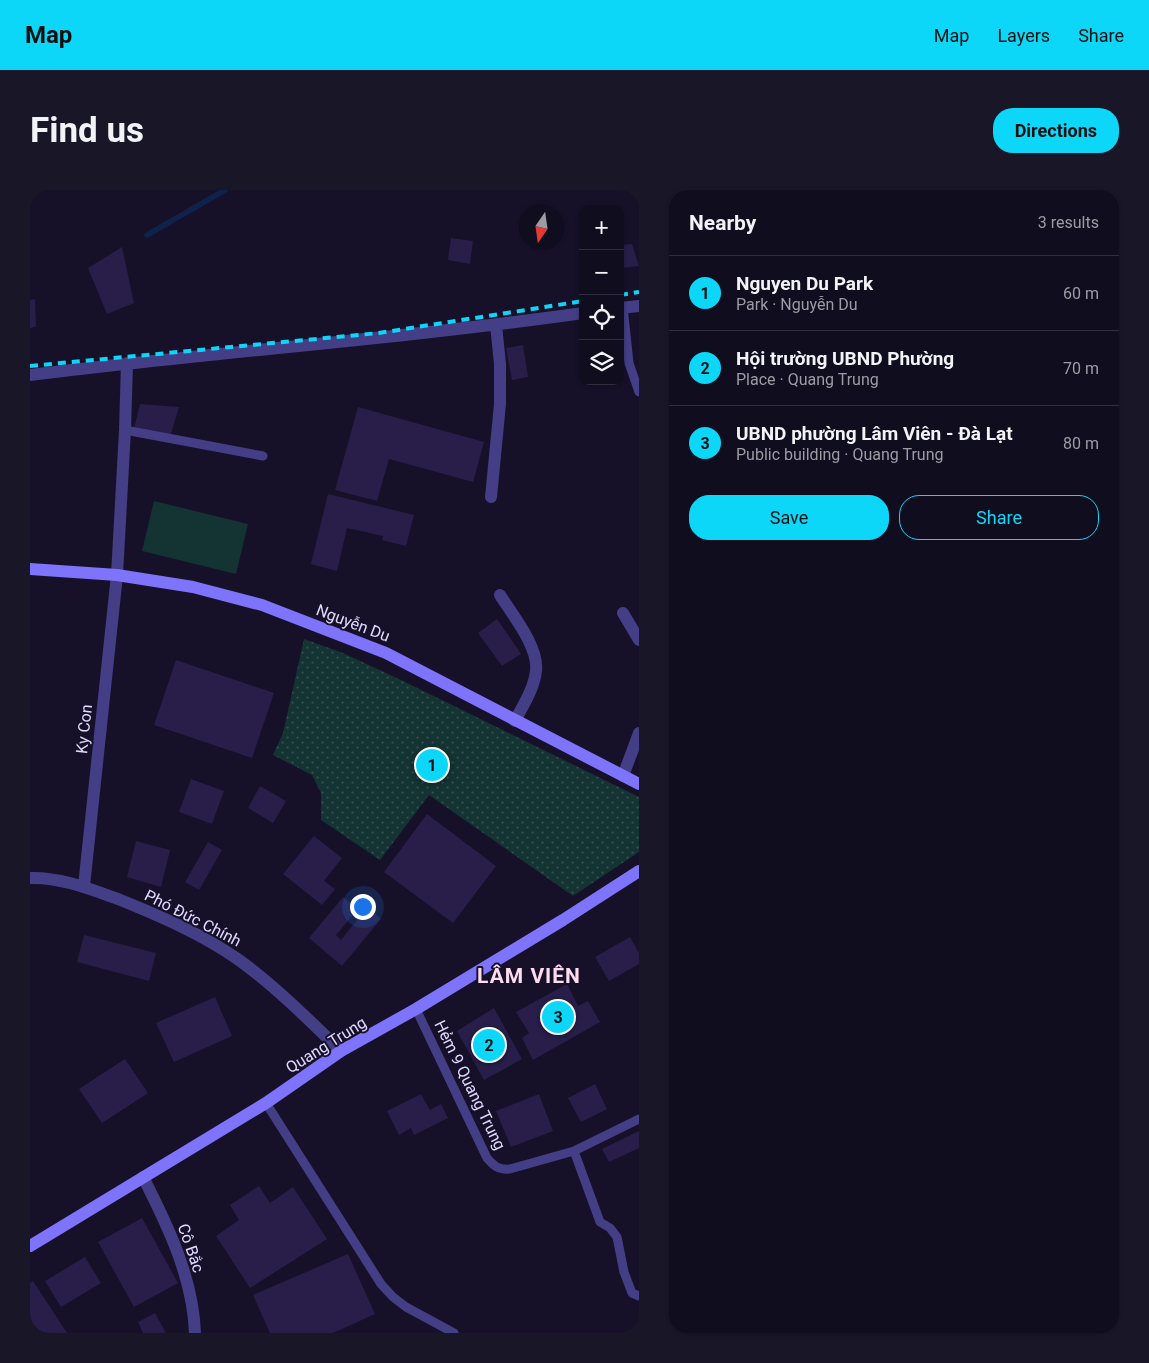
<!DOCTYPE html>
<html lang="en">
<head>
<meta charset="utf-8">
<style>
  body { margin:0; font-family:Roboto,sans-serif; background:#191628; color:#f1f3f6 }
  .controls { position:absolute; right:15px; top:15px; display:grid; overflow:hidden; border-radius:10px; box-shadow:0 1px 4px #0004 }
  .controls button { width:45px; height:45px; display:grid; place-items:center; padding:0; border:0; border-bottom:1px solid #302d3d; background:#100d1f; color:#f1f3f6; font:25px sans-serif }
  .compass { position:absolute; left:489px; top:15px; width:45px; height:45px; border-radius:50%; background:#100d1f; box-shadow:0 1px 4px #0004; rotate:193deg }
  .you { position:absolute; left:332px; top:716px; width:18px; height:18px; margin:-12px; border:4px solid #fff; border-radius:50%; background:#1a73e8; box-shadow:0 0 0 8px #1a73e833 }
  .badge { display:grid; place-items:center; width:32px; height:32px; border-radius:50%; background:#0cd7f8; color:#111; font-size:16px; font-weight:700 }
  .pin { position:absolute; translate:-50% -50%; border:2px solid #fff; box-shadow:0 1px 5px #0006 }
  .list { margin:0; padding:0; list-style:none }
  h2 { display:flex; justify-content:space-between; align-items:center; height:65px; margin:0; padding:0 20px; font-size:21px }
  h2 small { font-size:16px; font-weight:400; color:#9c9ca4 }
  .list li { display:grid; grid-template-columns:32px 1fr auto; gap:15px; align-items:center; box-sizing:border-box; height:75px; padding:0 20px; border-top:1px solid #302d3d }
  .list b { display:block; font-size:19px; white-space:nowrap }
  .list p { margin:0; font-size:16px; white-space:nowrap; color:#9c9ca4 }
  .list em { font-size:16px; font-style:normal; color:#9c9ca4 }
  .actions { display:flex; gap:10px; padding:15px 20px }
  .actions a { flex:1; padding:11px 0; border:1px solid #0cd7f8; border-radius:20px; text-align:center; font-size:18px; color:#0cd7f8 }
  .actions .main { background:#0cd7f8; color:#111 }
  .icon { flex:none; width:28px; height:28px; fill:none; stroke:currentColor; stroke-width:2; stroke-linecap:round; stroke-linejoin:round }
  .map { position:relative; flex:none; width:609px; height:1143px; overflow:hidden; border-radius:20px }
  header { display:flex; align-items:center; gap:30px; box-sizing:border-box; height:70px; padding:0 25px; background:#0cd7f8; color:#111 }
  header strong { font-size:24px }
  nav { display:flex; gap:28px; margin-inline-start:auto; font-size:18px }
  .intro { display:flex; align-items:center; justify-content:space-between; box-sizing:border-box; height:120px; padding:0 30px }
  h1 { margin:0; font-size:35px }
  .button { padding:12px 22px; border-radius:20px; background:#0cd7f8; color:#111; font-size:18px; font-weight:700 }
  main { display:flex; gap:30px; padding:0 30px }
  aside { flex:1; background:#100d1f; border-radius:20px; box-shadow:0 1px 4px #0004 }
  .map>svg:first-child { display:block }
  .grass { fill:#143333 }
  .park { fill:url(#park-dots) }
  .lines { fill:none; stroke-linecap:round; stroke-linejoin:round }
  .stream { stroke:#0e224b; stroke-width:5.5 }
  .building { fill:#281e49; fill-rule:evenodd }
  .lane { stroke:#433e86; stroke-width:9 }
  .street { stroke:#433e86; stroke-width:12 }
  .secondary { stroke:#7d74fb; stroke-width:12 }
  .rail { stroke:#0cd7f8; stroke-width:4; stroke-dasharray:8 6; stroke-linecap:butt }
  .labels { text-anchor:middle; dominant-baseline:central; stroke-width:4; stroke-linejoin:round; paint-order:stroke }
  .street-label { font-size:16px; fill:#e0dafe; stroke:#161129 }
  .district-label { font-size:21px; font-weight:bold; letter-spacing:1px; fill:#fedcf0; stroke:#161129 }
</style>
</head>
<body>
<header>
<strong>Map</strong>
<nav><a>Map</a><a>Layers</a><a>Share</a></nav>
</header>
<div class="intro"><h1>Find us</h1><a class="button">Directions</a></div>
<main>
<div class="map">
<svg width="609" height="1143" viewBox="0 0 609 1143">
  <defs>
    <pattern id="park-dots" width="8" height="8" patternUnits="userSpaceOnUse" patternTransform="scale(1.25)"><rect width="8" height="8" fill="#143333"/><path d="M2 2h.1M6 6h.1" fill="none" stroke="#365052" stroke-width="1.8" stroke-linecap="round"/></pattern>
  </defs>
  <rect width="100%" height="100%" fill="#161129"/>
  <!-- grass -->
  <path class="grass" d="M124,311L218,334L206,384L112,361Z"/>
  <!-- park -->
  <path class="park" d="M274,449L313,463L371,490L609,607V662L543,706L399,605L350,670L291,630V603L282,585L243,565L253,543Z"/>
  <g class="lines">
    <!-- stream -->
    <path class="stream" d="M117,45L195,0"/>
  </g>
  <!-- building -->
  <path class="building" d="M421,48L443,51L440,74L418,70Z
    M602,54L609,76L590,78V55Z
    M92,57L104,113L77,124L58,78Z
    M5,109L6,137L0,138V110Z
    M493,155L498,187L482,190L476,158Z
    M110,214L149,217L140,247L104,239Z
    M328,217L454,252L443,292L359,269L347,311L305,300Z
    M298,304L384,325L376,356L352,350L353,346L317,338L307,381L281,374Z
    M467,429L491,464L472,476L448,443Z
    M146,470L244,503L222,568L124,535Z
    M161,589L194,601L182,634L149,622Z
    M230,596L256,611L243,633L218,618Z
    M397,624L466,676L423,733L354,682Z
    M284,646L312,668L294,691L305,699L292,715L253,684Z
    M106,651L140,660L131,697L97,687Z
    M178,652L192,660L169,700L155,692Z
    M313,707L328,719L333,713L351,729L312,776L279,748ZM323,725L328,729L311,750L306,745Z
    M54,745L126,763L119,791L47,772Z
    M600,747L609,763V774L579,791L565,767Z
    M537,794L548,816L558,811L570,832L503,870L492,848L499,843L486,822Z
    M185,807L202,846L144,872L126,833Z
    M464,818L492,869L454,890L427,841Z
    M95,869L118,903L72,933L49,899Z
    M565,894L577,919L551,932L538,908Z
    M391,904L400,920L411,914L418,928L384,945L381,938L369,945L357,921Z
    M509,904L523,941L481,957L466,921Z
    M609,941V958L579,972L572,959Z
    M229,996L240,1013L263,997L297,1049L220,1098L186,1046L209,1030L200,1015Z
    M112,1028L148,1093L104,1117L68,1052Z
    M318,1064L345,1124L303,1143H240L223,1105Z
    M55,1067L71,1093L31,1117L15,1091Z
    M3,1091L37,1143H0V1093Z
    M125,1123L136,1143H113L108,1132Z"/>
  <g class="lines">
    <!-- lane -->
    <path class="lane" d="M593,117L599,173L609,202
      M95,240L233,266
      M386,819L457,968C464,976 468,980 480,979L544,961L570,1032L580,1038L587,1047L594,1082L602,1103L609,1106
      M236,913L351,1094L363,1107L376,1117L424,1143
      M544,961L609,929"/>
    <!-- street -->
    <path class="street" d="M590,118L609,116
      M0,185C184,162 369,149 553,123
      M461,307L470,214V174L466,135
      M470,405C482,424 509,457 506,481C504,499 493,515 485,531
      M593,423L609,450
      M593,586L609,543
      M0,688C30,687 60,699 88,709C130,726 172,744 209,770C246,797 279,830 311,861
      M54,696L87,385L95,240L97,173
      M113,987C138,1036 163,1088 165,1143"/>
    <!-- secondary -->
    <path class="secondary" d="M0,379L87,385L163,397L232,415L356,463L609,594
      M0,1056L236,913L311,861L386,819L533,730L609,681"/>
    <!-- rail -->
    <path class="rail" d="M590,105L609,102
      M0,176L349,143L553,111"/>
  </g>
  <g class="labels">
    <!-- street labels -->
    <g class="street-label">
      <text transform="translate(323 433) rotate(21)">Nguyễn Du</text>
      <text transform="translate(54 539) rotate(-84)">Ky Con</text>
      <text transform="translate(163 728) rotate(27)">Phó Đức Chính</text>
      <text transform="translate(296 855) rotate(-32)">Quang Trung</text>
      <text transform="translate(440 895) rotate(64)">Hẻm 9 Quang Trung</text>
      <text transform="translate(161 1058) rotate(71)">Cô Bắc</text>
    </g>
    <!-- district labels -->
    <g class="district-label">
      <text x="499" y="786">LÂM VIÊN</text>
    </g>
  </g>
</svg>
<div class="controls">
<button>+</button>
<button>−</button>
<button><svg class="icon" aria-label="locate" viewBox="0 0 24 24"><circle cx="12" cy="12" r="6"/><path d="M12 2v4M12 18v4M2 12h4M18 12h4"/></svg></button>
<button><svg class="icon" aria-label="layers" viewBox="0 0 24 24"><path d="M12 4l9 5-9 5-9-5zM3 14l9 5 9-5"/></svg></button>
</div>
<svg class="compass" viewBox="-18 -18 36 36"><path d="M0-13l5 13h-10z" fill="#e53935"/><path d="M0 13l5-13h-10z" fill="#9c9ca4"/></svg>
<div class="you"></div>
<div class="pin badge" style="left:402px;top:575px">1</div>
<div class="pin badge" style="left:459px;top:855px">2</div>
<div class="pin badge" style="left:528px;top:827px">3</div>
</div>
<aside>
<h2>Nearby<small>3 results</small></h2>
<ul class="list">
<li><span class="badge">1</span><div><b>Nguyen Du Park</b><p>Park · Nguyễn Du</p></div><em>60 m</em></li>
<li><span class="badge">2</span><div><b>Hội trường UBND Phường</b><p>Place · Quang Trung</p></div><em>70 m</em></li>
<li><span class="badge">3</span><div><b>UBND phường Lâm Viên - Đà Lạt</b><p>Public building · Quang Trung</p></div><em>80 m</em></li>
</ul>
<div class="actions"><a class="main">Save</a><a>Share</a></div>
</aside>
</main>
</body>
</html>
